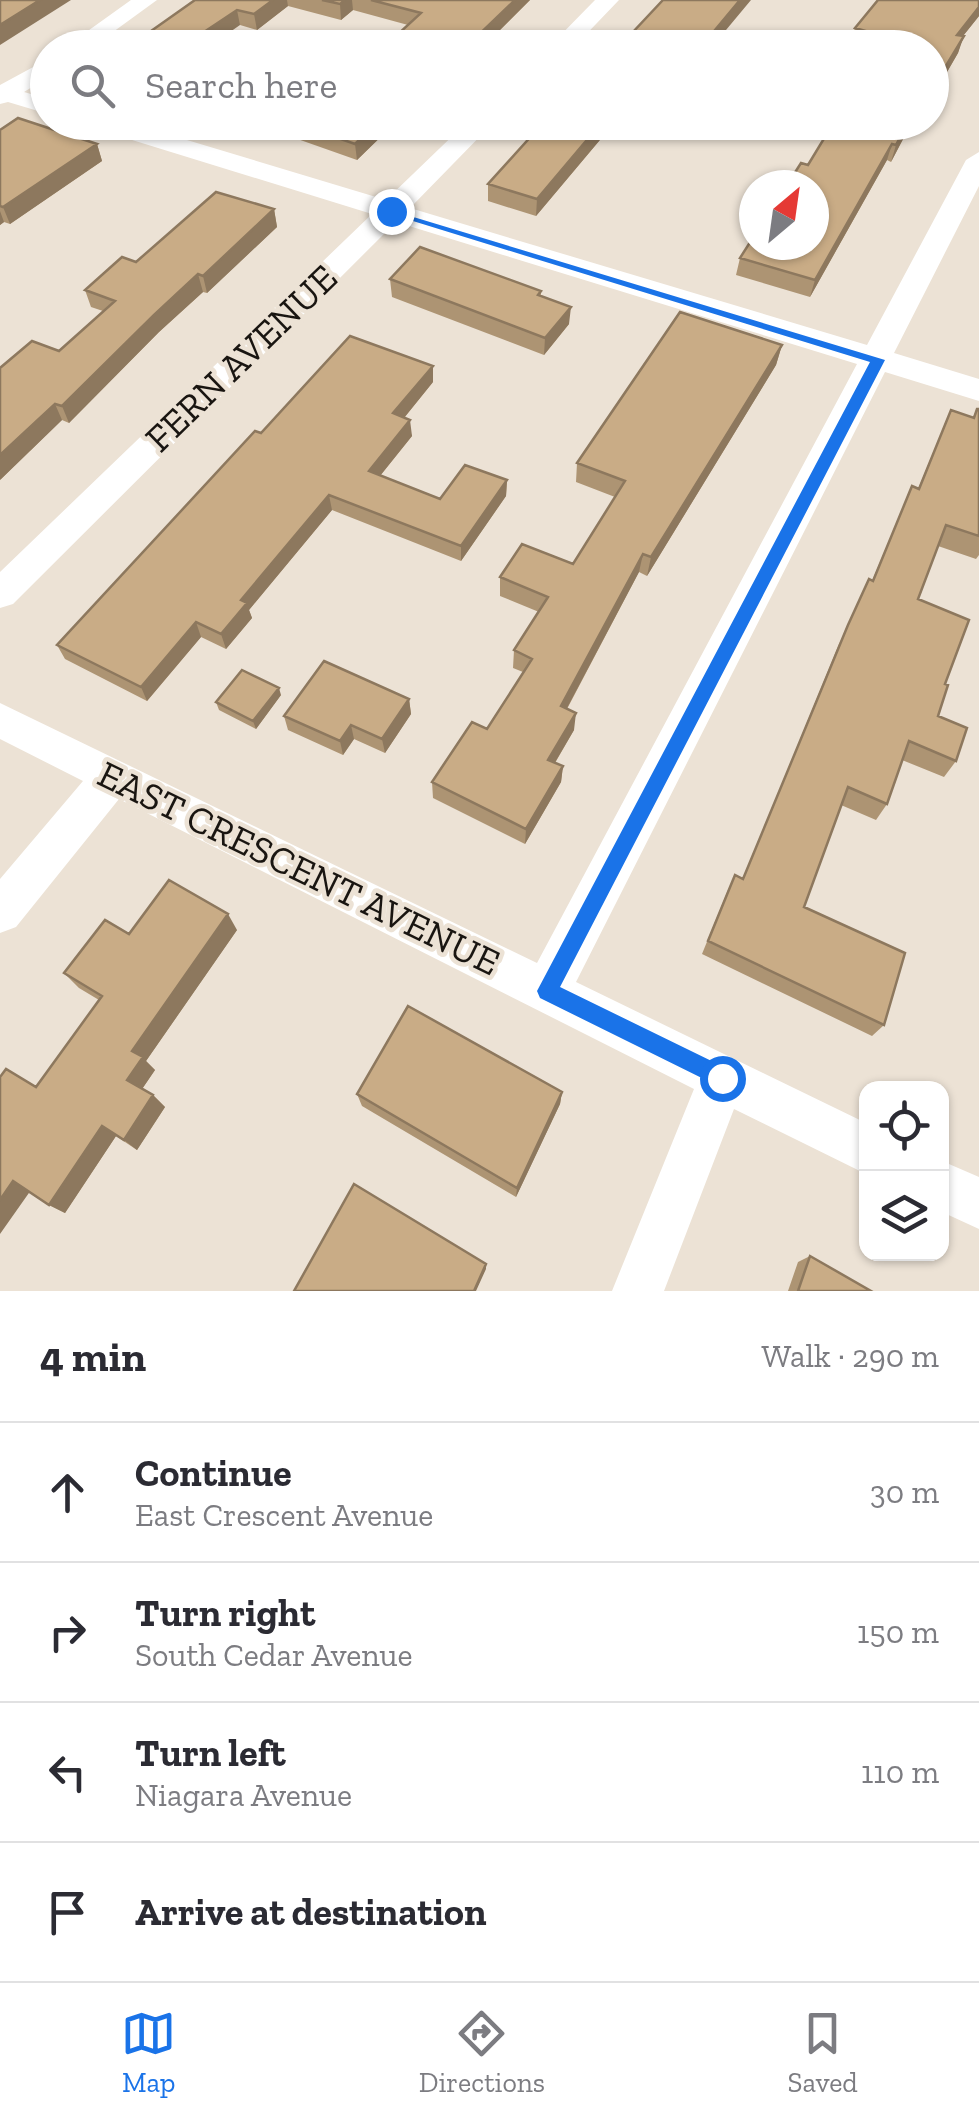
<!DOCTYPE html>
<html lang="en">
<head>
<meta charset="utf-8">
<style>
  body { margin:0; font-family:"Zilla Slab",serif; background:#f2f2f3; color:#2b2b33 }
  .controls { position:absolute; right:30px; bottom:30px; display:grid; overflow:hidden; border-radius:20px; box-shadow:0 2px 8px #0004 }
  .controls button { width:90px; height:90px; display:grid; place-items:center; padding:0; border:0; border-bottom:2px solid #e1e1e2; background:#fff; color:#2b2b33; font:50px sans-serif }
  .compass { position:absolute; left:739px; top:170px; width:90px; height:90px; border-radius:50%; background:#fff; box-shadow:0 2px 8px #0004; rotate:29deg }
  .stop { position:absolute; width:30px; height:30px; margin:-22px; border:8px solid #1a73e8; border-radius:50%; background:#fff }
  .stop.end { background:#1a73e8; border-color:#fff; box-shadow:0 2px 10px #0008 }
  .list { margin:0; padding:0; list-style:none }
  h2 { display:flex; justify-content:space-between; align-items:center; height:130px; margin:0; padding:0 40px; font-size:42px }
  h2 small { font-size:32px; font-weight:400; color:#7c7c81 }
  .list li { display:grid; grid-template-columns:65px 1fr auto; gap:30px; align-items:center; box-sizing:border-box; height:140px; padding:0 40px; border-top:2px solid #e1e1e2 }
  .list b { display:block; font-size:38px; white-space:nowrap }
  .list p { margin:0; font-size:32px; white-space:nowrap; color:#7c7c81 }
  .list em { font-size:32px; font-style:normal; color:#7c7c81 }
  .icon { flex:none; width:55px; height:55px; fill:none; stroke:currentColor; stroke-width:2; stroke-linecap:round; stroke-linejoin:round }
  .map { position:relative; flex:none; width:979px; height:1291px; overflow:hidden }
  .search { position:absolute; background:#fff; box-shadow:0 2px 8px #0004; left:30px; right:30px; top:30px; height:110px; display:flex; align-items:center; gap:25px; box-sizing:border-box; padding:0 35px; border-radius:55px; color:#7c7c81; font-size:38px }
  .sheet { height:690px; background:#fff }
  nav { display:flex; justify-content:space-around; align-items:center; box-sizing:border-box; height:140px; border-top:2px solid #e1e1e2; background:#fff; font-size:28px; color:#7c7c81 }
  nav a { display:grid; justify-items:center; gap:5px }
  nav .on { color:#1a73e8 }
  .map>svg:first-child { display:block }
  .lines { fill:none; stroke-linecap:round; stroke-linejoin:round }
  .minor { fill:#fff; fill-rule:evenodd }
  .wall { fill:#ad9473 }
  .shaded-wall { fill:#8d785e }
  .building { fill:#c9ac86; stroke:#8d785e; stroke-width:2.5 }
  .route { fill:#1a73e8 }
  .labels { text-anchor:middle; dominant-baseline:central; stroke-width:9; stroke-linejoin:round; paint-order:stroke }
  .street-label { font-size:38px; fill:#191511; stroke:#ece2d5 }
</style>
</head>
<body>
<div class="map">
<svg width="979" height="1291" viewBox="0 0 979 1291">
  <rect width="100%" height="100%" fill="#ece2d5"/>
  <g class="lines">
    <!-- minor -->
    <path class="minor" d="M131,0H157L91,48H64Z
      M595,0H619L573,48H548Z
      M48,59V77L24,92L48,99V114L8,102L0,104V85Z
      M87,122H127L386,200L467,122H494L410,208L867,345L966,160L979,152V186L894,353L979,379V401L885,372L576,982L866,1123V1174L734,1109L664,1291H612L694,1089L119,799L16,927L0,933V879L83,781L0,739V703L537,963L857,364L396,222L13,604L0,608V572L372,214L90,127Z
      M942,1161L979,1177V1229L942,1212Z"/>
  </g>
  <!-- wall -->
  <path class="wall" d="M195,0H530L482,48H383L408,25L353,10L341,20L288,6L257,30L240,25Z
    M979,16L963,36L958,53L932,98V48L859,47L850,45L855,28Z
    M271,122H396L357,160L272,130Z
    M544,122H615L536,216L488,201V184Z
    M834,122H912L891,162L887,160L810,297L736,275L740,258L808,165Z
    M0,130L97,144L102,161L10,224L4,222L0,225Z
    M274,209L277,227L207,293L203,292L159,332L69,423L62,420L0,480L103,311L91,307L85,290L136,262Z
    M390,279L541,291V297L569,324L544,355L392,297Z
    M782,345L776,365L647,576L639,572L567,709L574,730L555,763L563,766L561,782L525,844L433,798L432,782L487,729L523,672L513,668L514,650L539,612L500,596V577L573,564L615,497L576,482L577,463Z
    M433,382L404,418L412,436L380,476L440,499L507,480L506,496L461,561L332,510L249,610L252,618L226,649L201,637L147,701L65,659L57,645L261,433Z
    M977,409H979V555L976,559L938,546L918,599L945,684L938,716L956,761L944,777L902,760L887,804L876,820L841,805L804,907L884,1025L872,1036L702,954L728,890L743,879L839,644L872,581L912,486L918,489L951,410L973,417Z
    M281,695L256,729L219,710L216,702Z
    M409,699L411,714L385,753L354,739L343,755L288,730L284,716Z
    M237,930L146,1061L155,1070L142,1089L153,1095L165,1107L137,1150L116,1136L65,1213L49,1205L29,1192L36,1087L99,1000L79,988L64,973L129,934Z
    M562,1092L560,1104L516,1197L362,1106L357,1094Z
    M810,1256L871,1291H788L798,1262Z"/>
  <!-- shaded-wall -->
  <path class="shaded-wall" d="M40,0H71L0,45V25Z
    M273,0H287L288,6L257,30L254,14Z
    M345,0H352L353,10L341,20L340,4Z
    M515,0H530L482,48H465Z
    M740,0H751L711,48H700Z
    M979,7V16L951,51L957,35Z
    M237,10L240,25L207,48H180Z
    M964,36L958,53L932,98V89Z
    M378,122H396L357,160L355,144Z
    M602,122H615L536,216L537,199Z
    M908,122H912L891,162L896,145Z
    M97,144L102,161L10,224L3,207Z
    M892,144L887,160L810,297L815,280Z
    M274,209L277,227L207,293L203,276Z
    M0,211L4,222L0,225Z
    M198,274L203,292L159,332L69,423L62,406L154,315Z
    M571,307L569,324L544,355L545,338Z
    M782,345L776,365L647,576L651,557Z
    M433,366V382L395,429L393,413Z
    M55,404L62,420L0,480V455Z
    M410,420L412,436L371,487L369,471Z
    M507,480L506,496L461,561V546Z
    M329,495L332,510L249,610L252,618L226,649L221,634L241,600Z
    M643,554L639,572L559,723L561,706Z
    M196,622L201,637L147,701L141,687Z
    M279,688L281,695L256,729L253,721Z
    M409,699L411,714L385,753L382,739Z
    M576,713L574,730L547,776L548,760Z
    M351,725L354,739L343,755L340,741Z
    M563,766L561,782L525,844L526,829Z
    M228,914L237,930L146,1061L155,1070L140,1092L127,1080L132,1051Z
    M562,1092L560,1104L516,1197L517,1188Z
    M153,1095L165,1107L137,1150L124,1140Z
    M102,1126L116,1136L65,1213L49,1205Z
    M13,1181L31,1190L0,1234V1200Z
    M486,1264V1269L476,1291H474Z"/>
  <!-- building -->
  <path class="building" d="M0,0H40L0,25Z
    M195,0H273L254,14L237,10L180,48H127Z
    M322,0H345L340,4Z
    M371,0H515L465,48H383L421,13Z
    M663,0H740L700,48H618Z
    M878,0H979V7L957,35L964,36L932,89V48H859L869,32L855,28Z
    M18,118L97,144L3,207L0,206V130Z
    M293,122H378L355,144Z
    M544,122H602L537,199L488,184Z
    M834,122H908L896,145L892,144L815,280L740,258L754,236V245H814V185H787L801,163L808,165Z
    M216,192L274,209L203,276L198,274L154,315L62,406L55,404L0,455V368L32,341L59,351L115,301L85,290L122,257L136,262Z
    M420,247L541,291L538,295L571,307L545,338L390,279Z
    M680,312L782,345L651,557L643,554L561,706L576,713L548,760L563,766L526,829L432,782L472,722L487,729L532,659L514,650L548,597L500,577L522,544L573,564L625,481L577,463Z
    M350,336L433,366L393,413L410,420L369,471L440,499L465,465L507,480L461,546L329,495L241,600L247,603L221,634L196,622L141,687L57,645L255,431L261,433Z
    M977,409H979V536L946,525L918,599L969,620L945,684L948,685L938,716L967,728L956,761L909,741L887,804L848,787L804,907L905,953L884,1025L708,941L735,875L743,879L848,625L869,579L873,581L912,486L919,489L951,410L974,418Z
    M324,661L409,699L382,739L351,725L340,741L284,716Z
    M242,670L279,688L253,721L216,702Z
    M169,880L228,914L132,1051L143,1057L127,1080L153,1095L124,1140L102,1126L49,1205L13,1181L0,1200V1077L6,1069L36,1087L102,996L64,973L105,920L129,934Z
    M408,1006L562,1092L517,1188L357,1094Z
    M354,1184L486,1264L474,1291H294Z
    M810,1256L871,1291H798Z"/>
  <!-- route -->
  <path class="route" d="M387,209L885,360L560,987L730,1070L733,1078L730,1085L722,1088L540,998L537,991L870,362L387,213Z"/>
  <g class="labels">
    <!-- street labels -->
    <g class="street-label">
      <text transform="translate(241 358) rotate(-44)">FERN AVENUE</text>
      <text transform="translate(299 868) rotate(26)">EAST CRESCENT AVENUE</text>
    </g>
  </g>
</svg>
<div class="controls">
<button><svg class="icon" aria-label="locate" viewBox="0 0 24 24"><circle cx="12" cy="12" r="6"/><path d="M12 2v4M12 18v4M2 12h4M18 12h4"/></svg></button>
<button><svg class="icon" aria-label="layers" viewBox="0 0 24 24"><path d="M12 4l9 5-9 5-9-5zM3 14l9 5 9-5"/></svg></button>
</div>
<svg class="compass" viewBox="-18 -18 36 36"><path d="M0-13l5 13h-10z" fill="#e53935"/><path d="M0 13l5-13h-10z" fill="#7c7c81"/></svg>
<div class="stop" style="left:722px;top:1078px"></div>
<div class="stop end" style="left:391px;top:211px"></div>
<div class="search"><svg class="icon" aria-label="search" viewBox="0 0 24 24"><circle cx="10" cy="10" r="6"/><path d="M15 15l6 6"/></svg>Search here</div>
</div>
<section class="sheet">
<h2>4 min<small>Walk · 290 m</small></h2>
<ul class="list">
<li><svg class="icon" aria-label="ahead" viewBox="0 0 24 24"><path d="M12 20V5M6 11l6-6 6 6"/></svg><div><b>Continue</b><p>East Crescent Avenue</p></div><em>30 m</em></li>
<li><svg class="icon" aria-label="right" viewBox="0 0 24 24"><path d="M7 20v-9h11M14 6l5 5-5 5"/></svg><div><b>Turn right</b><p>South Cedar Avenue</p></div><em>150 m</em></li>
<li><svg class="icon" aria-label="left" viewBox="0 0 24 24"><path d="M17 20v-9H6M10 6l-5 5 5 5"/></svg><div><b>Turn left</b><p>Niagara Avenue</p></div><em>110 m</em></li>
<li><svg class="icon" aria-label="arrive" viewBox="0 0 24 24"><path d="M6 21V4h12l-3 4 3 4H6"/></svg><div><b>Arrive at destination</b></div></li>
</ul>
</section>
<nav>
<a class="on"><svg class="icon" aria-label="map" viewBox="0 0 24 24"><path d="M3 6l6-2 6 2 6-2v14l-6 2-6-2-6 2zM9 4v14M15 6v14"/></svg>Map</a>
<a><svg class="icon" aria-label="directions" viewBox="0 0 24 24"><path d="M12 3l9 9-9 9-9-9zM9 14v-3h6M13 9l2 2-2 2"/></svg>Directions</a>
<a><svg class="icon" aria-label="saved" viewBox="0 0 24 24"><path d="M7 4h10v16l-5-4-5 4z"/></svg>Saved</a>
</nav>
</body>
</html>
